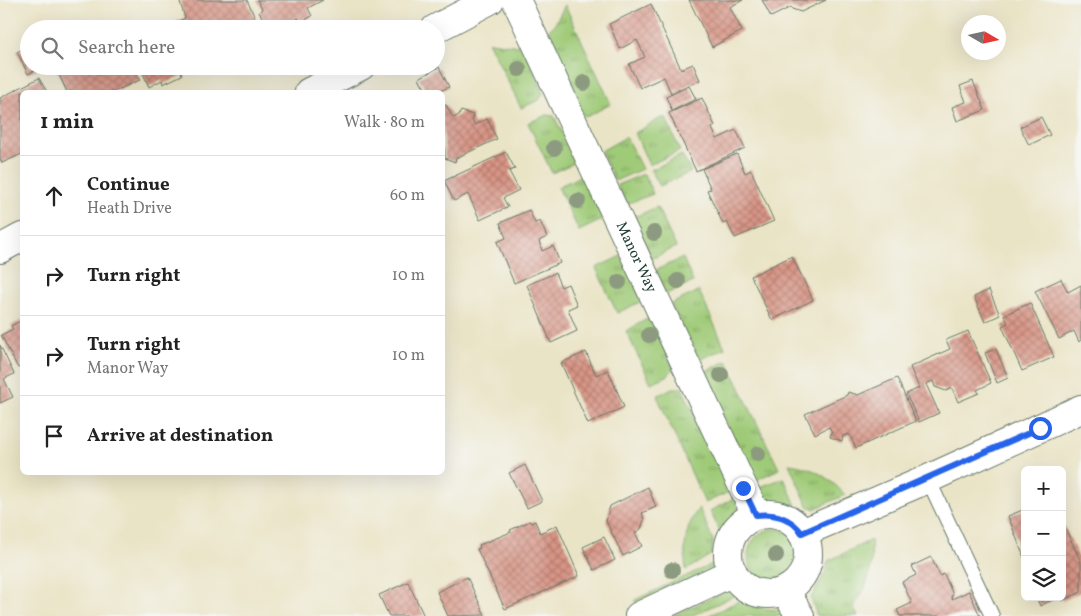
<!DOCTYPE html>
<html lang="en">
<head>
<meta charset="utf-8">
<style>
  body { margin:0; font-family:Vollkorn,serif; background:#f6f6f6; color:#222 }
  .controls { position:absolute; right:15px; bottom:15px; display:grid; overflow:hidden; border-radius:8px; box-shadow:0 5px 20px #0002 }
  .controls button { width:45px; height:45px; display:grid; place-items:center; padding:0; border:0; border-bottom:1px solid #e0e0e0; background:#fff; color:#222; font:25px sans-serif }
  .compass { position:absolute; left:961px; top:15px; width:45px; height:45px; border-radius:50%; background:#fff; box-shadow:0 5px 20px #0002; rotate:99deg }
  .stop { position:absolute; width:15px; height:15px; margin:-11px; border:4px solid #2563eb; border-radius:50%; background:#fff }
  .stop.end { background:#2563eb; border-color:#fff; box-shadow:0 1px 5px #0008 }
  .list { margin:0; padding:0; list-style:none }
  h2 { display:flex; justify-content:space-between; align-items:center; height:65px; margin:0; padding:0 20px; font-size:21px }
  h2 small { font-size:16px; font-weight:400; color:#767676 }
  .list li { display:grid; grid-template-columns:32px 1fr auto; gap:15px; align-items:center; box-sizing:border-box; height:80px; padding:0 20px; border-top:1px solid #e0e0e0 }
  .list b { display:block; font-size:19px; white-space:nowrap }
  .list p { margin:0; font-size:16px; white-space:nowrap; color:#767676 }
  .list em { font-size:16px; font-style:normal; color:#767676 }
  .icon { flex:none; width:28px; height:28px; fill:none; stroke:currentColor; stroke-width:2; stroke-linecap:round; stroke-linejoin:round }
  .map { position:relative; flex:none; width:1081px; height:616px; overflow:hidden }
  .search { position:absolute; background:#fff; box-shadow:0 5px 20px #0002; left:20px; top:20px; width:425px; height:55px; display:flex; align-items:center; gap:12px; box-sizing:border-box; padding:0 18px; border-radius:28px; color:#767676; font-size:19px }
  .panel { position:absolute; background:#fff; box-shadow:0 5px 20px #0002; left:20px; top:90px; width:425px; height:385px; border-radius:8px }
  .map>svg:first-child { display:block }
  .grass { fill:url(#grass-tufts); stroke:#5f8456 }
  .building { fill:url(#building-cross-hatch) }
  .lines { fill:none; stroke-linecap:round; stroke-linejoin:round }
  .service-casing { stroke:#667767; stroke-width:16 }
  .minor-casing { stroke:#667767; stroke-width:30 }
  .service { stroke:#fff; stroke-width:14 }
  .minor { stroke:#fff; stroke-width:28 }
  .tree { fill:#8c9b7f }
  .route { stroke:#2563eb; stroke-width:6 }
  .labels { text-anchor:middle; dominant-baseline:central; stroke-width:4.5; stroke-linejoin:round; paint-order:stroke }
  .street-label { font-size:15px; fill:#1f3d34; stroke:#f6f6f2 }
</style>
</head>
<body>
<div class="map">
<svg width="1081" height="616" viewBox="0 0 1081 616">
  <defs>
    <pattern id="grass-tufts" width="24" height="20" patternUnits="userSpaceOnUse" patternTransform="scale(1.25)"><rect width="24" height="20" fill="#9fca77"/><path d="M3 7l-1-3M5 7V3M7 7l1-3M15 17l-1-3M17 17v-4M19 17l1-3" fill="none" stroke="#81a562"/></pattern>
    <pattern id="building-cross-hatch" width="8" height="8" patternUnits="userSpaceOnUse" patternTransform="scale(1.25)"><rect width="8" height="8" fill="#d89485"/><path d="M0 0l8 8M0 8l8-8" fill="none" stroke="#af7a6e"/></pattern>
  </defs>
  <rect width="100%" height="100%" fill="#f6f6f2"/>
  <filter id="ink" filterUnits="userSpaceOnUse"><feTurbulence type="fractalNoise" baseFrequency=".02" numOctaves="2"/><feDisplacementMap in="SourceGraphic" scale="10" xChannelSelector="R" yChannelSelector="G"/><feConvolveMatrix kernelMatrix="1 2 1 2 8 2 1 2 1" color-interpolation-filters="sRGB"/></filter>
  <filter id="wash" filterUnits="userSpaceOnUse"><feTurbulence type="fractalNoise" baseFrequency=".0096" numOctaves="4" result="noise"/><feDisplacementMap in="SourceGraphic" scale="20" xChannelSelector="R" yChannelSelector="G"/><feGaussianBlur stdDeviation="1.12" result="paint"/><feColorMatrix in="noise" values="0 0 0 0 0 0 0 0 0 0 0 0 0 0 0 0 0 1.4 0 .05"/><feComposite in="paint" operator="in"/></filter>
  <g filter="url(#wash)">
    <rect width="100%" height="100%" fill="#eae4c6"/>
    <!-- grass -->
    <path class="grass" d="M565,5L611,104L588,116L583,115L549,42V30L555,24Z
      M488,41C496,44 515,44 520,47C529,52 539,83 543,94L539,100L521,108Z
      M547,115L554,116L574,157L571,164L552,173L528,123Z
      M661,118H666L680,151L649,165L635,133Z
      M626,137L642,169L615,181L601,151Z
      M682,155L691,172L660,186L651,170Z
      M644,174L653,194L626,204L617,185Z
      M582,175L604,219L579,231L558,187Z
      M657,207L676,247L651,259L632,218Z
      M621,256L642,301L617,313L596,268Z
      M683,258L693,282L666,294L656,270Z
      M699,291L725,348L697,361L671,304Z
      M649,318L674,369L667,376L651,383L626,331Z
      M727,361L779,469L754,481L702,373Z
      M672,388H682L731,491L705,503L657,396Z
      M789,464C813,467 829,477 845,495L814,509L808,506Z
      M784,478L797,508L766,500L757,488Z
      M734,498L740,513L724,540L710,511Z
      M699,508L713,540L712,554L686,570C683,547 685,527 699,508Z
      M748 556a27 27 0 1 1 54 0a27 27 0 1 1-54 0Z
      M871,540C873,566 870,585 853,607L858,616H817L811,598L825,573L828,561Z
      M723,559V564L636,604L635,600Z
      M729,590L738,594L691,616H671Z
      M743,599L766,609L785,610L790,616H708Z"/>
    <g id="blocks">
      <!-- building -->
      <path class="building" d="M184,0H247L260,29H162L185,18L180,2Z
        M257,0H323L308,8L312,16L300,23L298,18L296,23L286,27L281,25L274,29H269L259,12L262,9Z
        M689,0H743L730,7L742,31L712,47Z
        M762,0H826L801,12L792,9L791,7L771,17Z
        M651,4L681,69L693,64L700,80L671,93L664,77L640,88L629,64L645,57L637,40L620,49L609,24Z
        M29,46V66L40,68L28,74L17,52Z
        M55,66H133L140,80L113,92H67Z
        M140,66H192L181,72L182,75L163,84L162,80L149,87Z
        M439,67L449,87L438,92H427L419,78Z
        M39,78L47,92H22V154L2,163L0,159V98Z
        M973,81L985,110L957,121L952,107L966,102L960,86Z
        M689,86L696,99L672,111L666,97Z
        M702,98L715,126L712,128L717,139L736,130L745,148L696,171L669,113Z
        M446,105L453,118L459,115L461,111L473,115L472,119L474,125L487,119L497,139L456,158L455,162L445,158L442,106Z
        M1041,117L1050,135L1029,145L1020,127Z
        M506,152L515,169L509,171L519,190L503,198L508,207L480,220L468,194L454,201L444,181Z
        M737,154L745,173L751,170L774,221L735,238L727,222L723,224L707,190L711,189L702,169Z
        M529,210L535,223L540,221L547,237L539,241L542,251L553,246L560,263L514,283L497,242L506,238L500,223Z
        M792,256L813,300L772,320L751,276Z
        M555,273L561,287L568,284L577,305L568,309L577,331L551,343L527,285Z
        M1061,279L1068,292L1081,285V340L1079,342L1074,331L1059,339L1035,291Z
        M989,290L1000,315L985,322L974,297Z
        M1030,303L1054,357L1022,371L1002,326L1008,323L1004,315Z
        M22,320V366L18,368L1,335L13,329L11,326Z
        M968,331L991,383L977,390L979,393L958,402L952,388L946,391L935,387L933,381L926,384L939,413L919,422L906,394L919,388L910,367L950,349L946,340Z
        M0,345L14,374L4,379L13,397L0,403Z
        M996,349L1008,378L997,383L985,353Z
        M586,352L596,375L608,370L624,407L588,424L561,363Z
        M897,378L916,421L856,448L849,434L843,436L842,441L830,437L832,432L829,427L815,434L805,414L847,395L848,392L858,395Z
        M525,465L542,501L527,508L509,473Z
        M648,487L656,507L642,513L644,520L641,529L635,533L642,546L623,556L606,521L610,506Z
        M1025,509V560L1008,516Z
        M530,521L531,523L535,521L540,533L557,525L579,576L505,609L477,549L480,548L479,545L511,532L510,530Z
        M1062,521L1081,562V592L1062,601Z
        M604,537L615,560L594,570L583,547Z
        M931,557L940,576L944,574L953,595L951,596L952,599L969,591L980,616H900L897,610L912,603L902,582L916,575L912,566Z
        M467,577L485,615L448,616L437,592Z
        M408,582L424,616H389L379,595Z
        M1036,597H1058L1040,606Z"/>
    </g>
  </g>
  <g filter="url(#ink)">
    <use href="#blocks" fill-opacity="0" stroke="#667767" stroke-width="1"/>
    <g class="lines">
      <!-- service casing -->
      <g class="service-casing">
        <path id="service" d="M928,479L992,616"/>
      </g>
      <!-- minor casing -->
      <g class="minor-casing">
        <g id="minor">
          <path id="s1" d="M516,0L756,515"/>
          <path d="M435,29L490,0"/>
          <path d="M309,92L361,66"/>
          <path d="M0,249L22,237"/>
          <circle cx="768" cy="554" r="40"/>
          <path d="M802,533L928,479L1081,409"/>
          <path d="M785,590L800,616"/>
          <path d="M639,616L733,572"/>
        </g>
      </g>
      <!-- service -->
      <use href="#service" class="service"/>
      <!-- minor -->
      <use href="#minor" class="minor"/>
    </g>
    <!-- trees -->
    <g class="tree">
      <circle cx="519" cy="69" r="8"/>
      <circle cx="584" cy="83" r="8"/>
      <circle cx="554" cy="148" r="8"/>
      <circle cx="578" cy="201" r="8"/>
      <circle cx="654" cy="233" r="8"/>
      <circle cx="678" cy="281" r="8"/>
      <circle cx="619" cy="282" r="8"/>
      <circle cx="649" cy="335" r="8"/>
      <circle cx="721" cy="375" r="8"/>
      <circle cx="758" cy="454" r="8"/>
      <circle cx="776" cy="555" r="8"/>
      <circle cx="672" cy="570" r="8"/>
    </g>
  </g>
  <g class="lines" filter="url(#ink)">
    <!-- route -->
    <path class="route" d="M743,488L756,515C775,513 790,517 802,533L1040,428"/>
  </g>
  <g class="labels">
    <!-- street labels -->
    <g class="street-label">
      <text stroke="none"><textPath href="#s1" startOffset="284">Manor Way</textPath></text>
    </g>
  </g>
</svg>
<div class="controls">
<button>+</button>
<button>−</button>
<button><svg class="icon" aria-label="layers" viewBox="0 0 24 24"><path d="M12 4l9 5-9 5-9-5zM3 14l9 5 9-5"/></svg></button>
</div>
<svg class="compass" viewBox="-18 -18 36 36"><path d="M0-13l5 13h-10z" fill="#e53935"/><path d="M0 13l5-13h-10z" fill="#767676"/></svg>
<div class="stop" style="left:1040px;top:428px"></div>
<div class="stop end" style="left:743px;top:488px"></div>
<div class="search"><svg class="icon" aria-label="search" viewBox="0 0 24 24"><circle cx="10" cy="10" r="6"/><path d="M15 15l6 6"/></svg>Search here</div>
<section class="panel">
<h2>1 min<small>Walk · 80 m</small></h2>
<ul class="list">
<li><svg class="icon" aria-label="ahead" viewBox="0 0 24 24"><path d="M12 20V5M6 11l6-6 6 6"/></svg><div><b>Continue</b><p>Heath Drive</p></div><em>60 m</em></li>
<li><svg class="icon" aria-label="right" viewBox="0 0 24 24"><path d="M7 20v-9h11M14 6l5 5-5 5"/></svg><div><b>Turn right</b></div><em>10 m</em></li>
<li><svg class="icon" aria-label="right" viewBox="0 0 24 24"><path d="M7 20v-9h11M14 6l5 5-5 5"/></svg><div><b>Turn right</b><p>Manor Way</p></div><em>10 m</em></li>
<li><svg class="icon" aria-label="arrive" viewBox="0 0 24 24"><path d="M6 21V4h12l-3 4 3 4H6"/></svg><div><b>Arrive at destination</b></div></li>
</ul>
</section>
</div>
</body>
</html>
